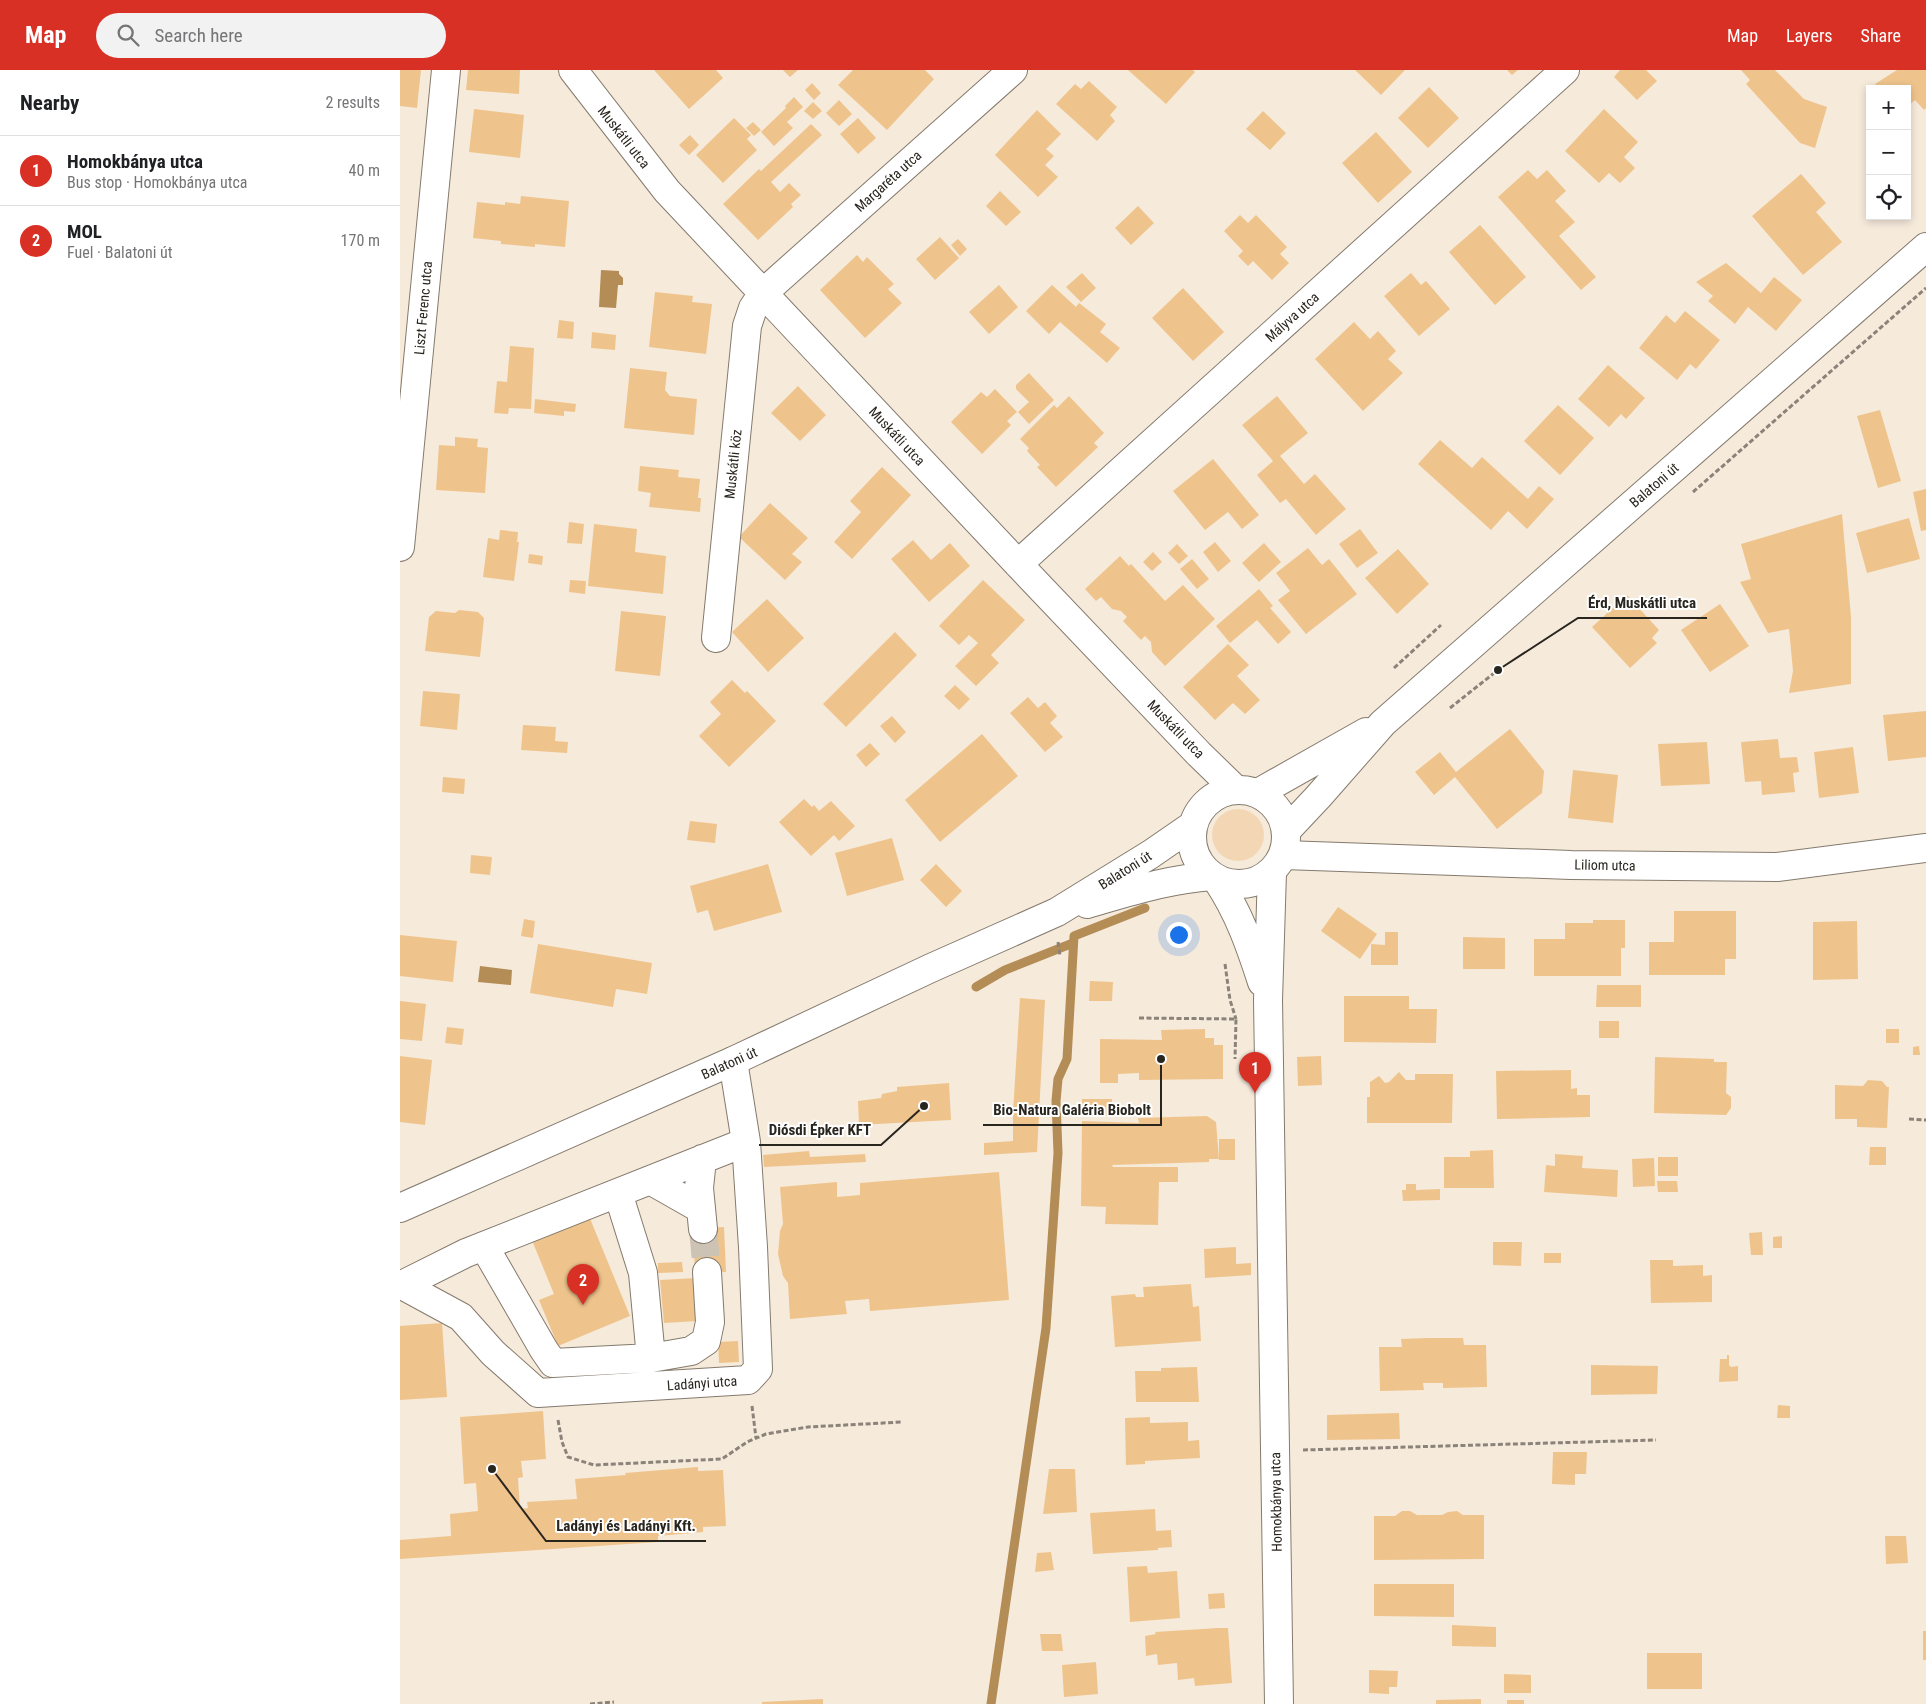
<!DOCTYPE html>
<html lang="en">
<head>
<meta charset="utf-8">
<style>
  body { margin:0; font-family:"Roboto Condensed",sans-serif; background:#f2f2f2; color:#202124 }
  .controls { position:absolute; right:15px; top:15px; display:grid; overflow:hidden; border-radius:0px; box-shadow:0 2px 8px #0003 }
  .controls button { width:45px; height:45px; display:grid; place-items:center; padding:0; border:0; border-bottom:1px solid #e0e0e0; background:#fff; color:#202124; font:25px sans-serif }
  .you { position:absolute; left:778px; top:864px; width:18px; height:18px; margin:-12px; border:4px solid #fff; border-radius:50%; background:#1a73e8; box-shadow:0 0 0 8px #1a73e833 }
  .badge { display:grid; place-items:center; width:32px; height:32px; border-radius:50%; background:#d93025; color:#fff; font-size:16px; font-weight:700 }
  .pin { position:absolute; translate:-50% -41px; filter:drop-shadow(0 1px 2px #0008) }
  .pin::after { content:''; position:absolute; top:26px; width:18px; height:15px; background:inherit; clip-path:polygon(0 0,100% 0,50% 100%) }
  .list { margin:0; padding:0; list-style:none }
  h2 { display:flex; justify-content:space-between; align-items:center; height:65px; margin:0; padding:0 20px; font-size:21px }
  h2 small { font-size:16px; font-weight:400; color:#757577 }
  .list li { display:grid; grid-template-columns:32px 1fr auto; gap:15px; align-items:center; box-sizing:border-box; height:70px; padding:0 20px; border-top:1px solid #e0e0e0 }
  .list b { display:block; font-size:19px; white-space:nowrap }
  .list p { margin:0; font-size:16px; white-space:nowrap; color:#757577 }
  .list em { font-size:16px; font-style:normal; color:#757577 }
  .icon { flex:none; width:28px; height:28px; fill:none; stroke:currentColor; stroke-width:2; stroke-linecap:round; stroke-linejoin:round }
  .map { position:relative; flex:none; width:1526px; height:1634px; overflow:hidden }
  header { display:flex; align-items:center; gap:30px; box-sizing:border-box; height:70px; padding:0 25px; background:#d93025; color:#fff }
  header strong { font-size:24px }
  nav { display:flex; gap:28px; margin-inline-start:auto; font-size:18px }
  .search { width:350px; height:45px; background:#f2f2f2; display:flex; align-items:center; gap:12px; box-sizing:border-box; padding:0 18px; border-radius:28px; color:#757577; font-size:19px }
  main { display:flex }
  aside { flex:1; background:#fff }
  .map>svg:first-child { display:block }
  .green { fill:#f3d7b4 }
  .water { fill:#b48c55 }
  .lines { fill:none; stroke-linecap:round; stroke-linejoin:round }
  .stream { stroke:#b48c55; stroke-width:9 }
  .building { fill:#efc48c }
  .minor-tunnel { stroke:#cdc3b5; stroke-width:28; stroke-dasharray:28 14; stroke-linecap:butt }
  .minor-casing { stroke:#847a6d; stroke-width:30 }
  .major-casing { stroke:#847a6d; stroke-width:30 }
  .path { stroke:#8b8379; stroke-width:3; stroke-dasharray:5 2.5; stroke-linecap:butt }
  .minor { stroke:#fff; stroke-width:28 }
  .major { stroke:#fff; stroke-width:28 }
  .labels { text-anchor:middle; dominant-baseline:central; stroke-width:4; stroke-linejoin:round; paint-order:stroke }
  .street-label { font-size:14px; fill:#29251f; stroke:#fff }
  .leader { fill:none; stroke:#29251f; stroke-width:2 }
  .callout-dot { fill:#29251f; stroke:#fff; stroke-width:2 }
  .callout-label { font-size:15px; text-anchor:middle; font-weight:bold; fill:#29251f; stroke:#fff; stroke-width:4; stroke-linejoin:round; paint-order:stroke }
</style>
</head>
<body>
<header>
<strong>Map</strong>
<div class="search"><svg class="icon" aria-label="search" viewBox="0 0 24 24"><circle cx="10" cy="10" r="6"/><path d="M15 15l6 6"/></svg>Search here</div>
<nav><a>Map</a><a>Layers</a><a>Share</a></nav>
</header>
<main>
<aside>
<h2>Nearby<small>2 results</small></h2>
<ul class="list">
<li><span class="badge">1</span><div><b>Homokbánya utca</b><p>Bus stop · Homokbánya utca</p></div><em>40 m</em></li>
<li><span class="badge">2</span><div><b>MOL</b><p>Fuel · Balatoni út</p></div><em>170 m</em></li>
</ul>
</aside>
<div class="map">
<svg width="1526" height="1634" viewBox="0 0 1526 1634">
  <rect width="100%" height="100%" fill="#f6eadb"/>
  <!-- green -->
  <path class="green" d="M812 765a26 26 0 1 1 52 0a26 26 0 1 1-52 0Z"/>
  <!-- water -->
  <path class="water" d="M201,200L219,201V204L223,208V215H218L216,238L199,237Z
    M80,896L112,900L111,915L78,912Z"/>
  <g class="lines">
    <!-- stream -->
    <path class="stream" d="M576,917L605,900L673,873
      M591,1634L646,1258L658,1083L656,1031L658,1009L667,989L674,866L745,838"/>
  </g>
  <!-- building -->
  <path class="building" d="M0,0H21L17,38L0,36Z
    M68,0H120L119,24L66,20Z
    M254,0H316L323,8L289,39Z
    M383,0H398L390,7Z
    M453,0H525L534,9L487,60L438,15Z
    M728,0H793L795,2L766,34Z
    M955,0H1005L981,25Z
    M1107,0H1118L1112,5Z
    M1220,0H1246L1257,11L1237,30L1214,7Z
    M1341,0H1375L1404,29L1427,37L1415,78L1400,73L1346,14L1350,10Z
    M1497,0H1526V38L1524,40L1515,30L1507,37V19H1480L1475,14Z
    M689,11L717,37L710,45L715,51L697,71L656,34L675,14L681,19Z
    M412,13L421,23L414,30L405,20Z
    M1029,17L1059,48L1028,78L998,48Z
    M394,27L403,37L387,52L393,58L374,76L361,62L386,38L385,36Z
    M439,30L452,44L439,56L426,43Z
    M413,32L422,41L413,49L404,41Z
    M74,39L124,45L120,88L69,82Z
    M1204,39L1238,72L1224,87L1235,98L1220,113L1209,103L1199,113L1165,81Z
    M637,40L661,64L646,79L654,86L645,95L658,107L638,127L595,85Z
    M863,41L886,63L870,80L846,59Z
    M334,48L351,65L347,69L357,80L323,113L296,85Z
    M458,48L476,68L458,84L440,64Z
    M353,52L361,60L354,66L346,58Z
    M411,54L422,65L371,112L380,122L389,113L401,125L391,134L393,137L358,170L323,134L359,99L361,101Z
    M976,62L1012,102L978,133L942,93Z
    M290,65L299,75L289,85L279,75Z
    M1128,100L1137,109L1147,100L1166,121L1155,131L1175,152L1159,166L1196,207L1181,220L1098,127Z
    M1401,104L1426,133L1416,142L1442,172L1403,205L1352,146Z
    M600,121L621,142L606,156L586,136Z
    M121,126L169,131L165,177L135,174V177L101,174V171L73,168L77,132L105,135V132L120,134Z
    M738,136L754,153L731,175L715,158Z
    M840,145L848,153L856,145L887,177L880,184L889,193L872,210L853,191L848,196L838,186L843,181L824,161Z
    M1080,155L1126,207L1095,235L1049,182Z
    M540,167L559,188L535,210L516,189Z
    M558,169L567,179L560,186L551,175Z
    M457,185L463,192L467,187L494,214L488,219L502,233L465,268L420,220Z
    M1326,193L1361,223L1374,207L1402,230L1376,261L1348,237L1335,254L1308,231L1313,226L1296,212Z
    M682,203L696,218L681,232L666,217Z
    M1011,203L1021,215L1026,211L1050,239L1019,266L984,226Z
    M599,215L618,237L589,264L569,242Z
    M652,215L676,237L679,233L706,254L700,262L720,278L707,293L660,252L649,264L626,241Z
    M783,218L824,262L793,291L752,248Z
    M255,222L293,226L292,232L312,234L306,284L249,277Z
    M1285,241L1320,270L1296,299L1290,294L1277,310L1239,278L1266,245L1275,253Z
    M159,250L174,252L173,269L157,268Z
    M954,252L970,269L978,261L996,281L988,289L1003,303L963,341L915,289Z
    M192,262L216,265L215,280L191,278Z
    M110,276L134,278L131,339L109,338L108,344L94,343L97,311L107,312Z
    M1208,295L1245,328L1226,349L1221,344L1209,357L1178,329Z
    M230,298L267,302L265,320L270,326L297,329L294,365L224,358Z
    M629,303L654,330L629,354L618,342L629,332L616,319V315Z
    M398,316L426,345L400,371L371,343Z
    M595,319L617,342L607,351L611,355L582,384L551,352L581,322L587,327Z
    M669,326L704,363L694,373L698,377L656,417L637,397L640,395L627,381L629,378L620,369L654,335L657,338Z
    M877,326L908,363L880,386L904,414L915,404L946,439L916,465L886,429L880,433L857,405L873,391L842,355Z
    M135,329L176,334L175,342L164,341V346L134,343Z
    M1158,335L1194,368L1160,405L1124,371Z
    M1480,340L1501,411L1478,418L1457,346Z
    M55,367L78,369L77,377L88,378L85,423L36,420L39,375L55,376Z
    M1040,370L1072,398L1082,387L1128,429L1139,416L1154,429L1127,459L1108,441L1091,460L1018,394Z
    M813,389L859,445L842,459L828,442L805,460L773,421Z
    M240,396L279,400L278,407L300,409L298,428H301L300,442L249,437L251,423L238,421Z
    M482,397L511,425L452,489L434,472L461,442L450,431Z
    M1526,419V460L1521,461L1513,422Z
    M370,433L408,468L392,484L402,492L385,510L339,467Z
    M1442,444L1451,547V614L1389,623L1393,601L1389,559L1368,563L1340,512L1351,509L1341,474Z
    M1509,448L1520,489L1467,503L1456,463Z
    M169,452L184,454L182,474L167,473Z
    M194,454L237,459L235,482L266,486L263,524L188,516Z
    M960,459L978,483L957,498L939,474Z
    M100,460L118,462L117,472H119L114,511L83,507L88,468L99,470Z
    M513,470L531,490L550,473L570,496L529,532L491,489Z
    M815,472L831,491L818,502L803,482Z
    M864,473L881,492L859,512L842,493Z
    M777,474L788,486L779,494L768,483Z
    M908,478L922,495L929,489L957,524L906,564L878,530L890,521L876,503Z
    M998,479L1029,514L997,544L965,508Z
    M753,482L762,492L752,501L743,492Z
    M129,484L143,486L142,495L128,493Z
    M720,486L729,496L731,494L765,531L783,515L815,549L765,596L752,582L751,572L745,566L741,570L723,551L727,547L721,541L712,539L701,527L696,531L685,519Z
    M792,489L809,509L797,519L780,499Z
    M170,510L186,511L185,524L169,522Z
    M583,510L625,550L591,585L599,593L576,616L555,596L578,573L569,565L559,575L539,556Z
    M859,519L873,536L870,538L891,562L878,574L857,550L830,573L816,556Z
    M1227,525L1259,560L1252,568L1257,573L1230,598L1192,557Z
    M367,529L404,568L368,602L332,562Z
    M1320,534L1349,576L1310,602L1281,560Z
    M59,540L78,542L84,548L80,587L25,581L29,547L36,541L55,543Z
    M221,541L266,546L260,606L215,601Z
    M495,562L517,585L446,657L423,634Z
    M828,574L849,595L837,606L860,630L845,644L833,633L815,650L783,617Z
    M332,610L345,623L347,621L376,651L329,697L299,666L321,644L310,632Z
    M555,615L570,629L559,640L544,626Z
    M23,621L60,624L57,660L20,656Z
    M628,627L638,638L645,632L657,646L650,653L663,667L645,682L610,643Z
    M1526,641V687L1488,691L1483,645Z
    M492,646L506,662L495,673L480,656Z
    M123,655L156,657L155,671L168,672L167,683L121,680Z
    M1110,659L1144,701L1142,723L1097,759L1055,707L1034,725L1015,702L1040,682L1056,702Z
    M582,664L618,706L540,772L505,730Z
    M1378,669L1380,688L1397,687L1399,702L1393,703L1395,722L1362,725L1361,711L1345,712L1341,672Z
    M1307,672L1310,714L1261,716L1258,674Z
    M470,673L480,684L466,697L456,685Z
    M1453,677L1459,723L1419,728L1414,682Z
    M1173,700L1218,705L1213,753L1168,748Z
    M43,707L65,709L64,724L42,722Z
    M404,729L412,737L414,735L419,741L431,731L455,756L439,771L434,765L411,786L379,752Z
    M290,751L317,754L315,773L287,770Z
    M492,768L504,810L447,826L435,783Z
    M71,785L92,787L90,805L70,803Z
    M368,794L382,842L314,861L308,840L297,843L290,816Z
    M536,794L562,821L546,837L520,810Z
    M938,837L977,864L960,889L921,861Z
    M1274,841H1336V889H1325V905H1249V872H1274Z
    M124,849L135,851L133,868L121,866Z
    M1193,850H1225V878H1221V906H1134V869H1165V853H1193Z
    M1457,851L1458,909L1413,910V852Z
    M985,862H998V895H971V874L985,875Z
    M0,865L57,871L53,912L0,906Z
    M1063,867L1105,868V899H1063Z
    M138,874L252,893L247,924L216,919L213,937L130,923Z
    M690,911L713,912L712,931H689Z
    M1197,915H1241V937H1196Z
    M944,926H1009V939H1037L1036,973L944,972Z
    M620,928L645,930L637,1082L584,1085V1073L613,1071V1043Z
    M0,931L26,934L22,971L0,969Z
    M1199,951H1219V968H1199Z
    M47,957L64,959L62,975L45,973Z
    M805,959V968H814V975H823V1009L739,1010V1003L718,1004V1013H700V969L762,970L761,960Z
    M1486,959H1499V973H1486Z
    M1519,976L1520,985H1513V977Z
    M0,986L32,990L25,1055L0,1052Z
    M921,986L922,1015L898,1016L897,987Z
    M1255,987L1314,989V992H1327L1326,1023L1331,1027V1038L1326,1045L1254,1043Z
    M1171,1000V1019L1177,1018V1025H1190V1047L1097,1049L1096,1001Z
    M999,1002L1006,1010H1015V1004H1053L1052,1053H967V1027H970V1012L979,1006L985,1013L989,1012Z
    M1468,1010L1482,1011L1487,1017H1489L1487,1058L1457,1057V1049H1435V1015L1463,1016Z
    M549,1013L551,1050L459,1055L458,1031L481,1028L482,1024L497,1021V1017Z
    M682,1029H712V1046H682Z
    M807,1046L816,1052L819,1089H809V1092L712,1095L713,1097H778V1112H759L758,1155L705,1154L706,1137L681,1136L682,1051L739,1053L738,1048Z
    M819,1069H835V1090H819Z
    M1470,1077H1486V1095H1469Z
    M1093,1080L1094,1118H1044V1087H1070V1081Z
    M409,1081L410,1087L465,1084L466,1092L364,1097L363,1085Z
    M1155,1084L1183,1086L1182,1098L1218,1100L1217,1127L1144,1122L1146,1095L1155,1096Z
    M1258,1087H1278V1106H1258Z
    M1254,1088L1255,1116L1233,1117L1232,1089Z
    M599,1102L609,1230L470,1241L469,1229L445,1231L447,1244L390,1249L388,1213L383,1206L378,1184L380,1161L383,1154L380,1117L437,1112V1127L460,1125V1113Z
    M1257,1111H1277L1278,1122H1258Z
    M1006,1114H1016V1120L1040,1119V1130L1003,1131L1002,1120H1006Z
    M182,1129L230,1246L158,1276L139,1230L154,1224L124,1151Z
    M324,1157L326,1202L295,1203L293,1159Z
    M1362,1162L1363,1185H1351L1349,1163Z
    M1382,1166V1178H1373V1167Z
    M1093,1172H1122L1121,1196L1093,1195Z
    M836,1177V1194L851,1193V1205L805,1208L804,1179Z
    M1144,1183H1161V1193H1144Z
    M1250,1190H1273V1196L1303,1195V1206L1312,1205V1232L1251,1233Z
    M282,1192L283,1202L258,1203V1193Z
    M296,1208L298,1251L264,1253L260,1210Z
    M791,1214L793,1237L799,1236L801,1271L715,1277L711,1226L735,1224L736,1227H744L743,1217Z
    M42,1253L47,1327L0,1330V1256Z
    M1028,1268H1063L1064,1275H1086L1087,1317L1043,1318V1313H1023L1024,1320L980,1321L979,1277H1002L1001,1269Z
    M338,1271L339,1292L319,1293L318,1272Z
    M1327,1285H1329V1295L1331,1297L1338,1296V1311L1319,1312L1320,1289H1327Z
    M1191,1295L1258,1296L1257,1324L1191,1325Z
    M797,1297L799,1332H736L735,1301H761V1298Z
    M1378,1335L1390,1336V1348H1377Z
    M143,1341L146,1389L121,1391L123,1407L118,1408L120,1439L128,1438L127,1432L177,1429L175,1409L226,1405L225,1403L298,1397V1401L323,1400L326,1456L303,1457V1462L258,1466V1472L0,1489V1470L51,1466L50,1444L78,1441L76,1413L64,1414L60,1347Z
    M999,1343L1000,1369L927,1370V1345Z
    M750,1347V1353L788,1352V1371L799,1370L800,1388L745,1391V1394L726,1395L725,1348Z
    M1153,1382H1187L1186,1404H1175V1415L1152,1414Z
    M649,1399H675L677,1442L643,1444Z
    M755,1439L756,1461L771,1460L772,1477L758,1478V1480L693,1484L690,1443Z
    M1002,1441H1010L1017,1445H1042L1048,1442L1057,1441L1063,1445H1084V1489L974,1490V1446H995Z
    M1485,1466H1506L1508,1493L1486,1494Z
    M651,1482L654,1500L635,1502L637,1483Z
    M747,1496L748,1503L777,1501L780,1548L730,1552L727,1497Z
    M974,1514H1054V1547L974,1546Z
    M824,1523L825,1538L809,1539L808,1524Z
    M1052,1555L1096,1557V1577L1052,1576Z
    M818,1558H828L832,1613L795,1616L794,1608L778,1610L777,1593L758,1595L757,1584L746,1586L745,1566L756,1564L755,1562Z
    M1523,1561H1526V1590H1523Z
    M640,1564H661L663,1581H642Z
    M1247,1583H1302V1619H1247Z
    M696,1592L698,1624L664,1627L662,1595Z
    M969,1600L998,1601L997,1617H989V1624L969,1623Z
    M1104,1604L1131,1605V1623H1104Z
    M423,1629V1634H362V1632Z
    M1081,1629V1634H1036V1630Z
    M1107,1630H1124V1634H1107Z"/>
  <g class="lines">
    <!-- minor-tunnel -->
    <path class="minor-tunnel" d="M303,1159L307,1202"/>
    <!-- minor casing -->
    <g class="minor-casing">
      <path id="minor" d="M173,0L267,121L618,494L799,684L835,719
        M0,477L46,0
        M618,494L1165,0
        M316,568L347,256L353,238L363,223L613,0
        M884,785L1171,795L1377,797L1526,778
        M872,802L868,930L879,1634
        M817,810C839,843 850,875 862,912
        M302,1089L299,1118L303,1159
        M250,1110L301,1139
        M218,1123L243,1203L251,1288
        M84,1176L144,1280L153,1293L251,1288L291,1281L306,1271L310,1252L307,1202
        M2,1215L61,1247L93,1283L138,1323L348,1310L358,1299L353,1177L346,1072L333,991
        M0,1216L66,1183L346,1072"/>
    </g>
    <!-- major casing -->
    <g class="major-casing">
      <path id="major" d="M792 767a47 47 0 1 1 94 0a47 47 0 1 1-94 0Z
        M858,723L966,662
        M887,760L918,727L983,653L1526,177
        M687,834C729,822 769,809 812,806
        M0,1138L333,991L531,898L657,842L751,784L793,755"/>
    </g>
    <!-- path -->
    <path class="path" d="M1293,422L1526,218
      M994,598L1041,555
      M1050,638L1098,600
      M658,872L660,886
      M825,894L830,930L836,949
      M739,948L836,949L835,989
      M1509,1049L1526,1050
      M352,1336L356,1368
      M158,1350L162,1372L168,1387L194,1395L322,1389L347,1372L366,1364L408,1357L502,1352
      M903,1380L1256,1370
      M190,1634L214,1632"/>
    <!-- minor -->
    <use href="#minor" class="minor"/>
    <!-- major -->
    <use href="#major" class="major"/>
  </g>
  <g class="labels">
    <!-- street labels -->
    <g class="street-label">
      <text transform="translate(224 67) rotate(52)">Muskátli utca</text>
      <text transform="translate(488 111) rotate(-42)">Margaréta utca</text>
      <text transform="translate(23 238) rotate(-85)">Liszt Ferenc utca</text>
      <text transform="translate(892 247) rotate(-42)">Mályva utca</text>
      <text transform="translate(497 366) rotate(47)">Muskátli utca</text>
      <text transform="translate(333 394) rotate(-84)">Muskátli köz</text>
      <text transform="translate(1254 415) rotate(-41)">Balatoni út</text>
      <text transform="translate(776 659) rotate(46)">Muskátli utca</text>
      <text transform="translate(1205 795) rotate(1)">Liliom utca</text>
      <text transform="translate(725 800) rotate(-32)">Balatoni út</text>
      <text transform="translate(329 993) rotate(-24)">Balatoni út</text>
      <text transform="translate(302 1313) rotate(-4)">Ladányi utca</text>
      <text transform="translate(876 1432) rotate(-91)">Homokbánya utca</text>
    </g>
  </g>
  <!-- callouts -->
  <path class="leader" d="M1098 600L1178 548H1307M761 989L761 1055H583M524 1036L481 1075H359M92 1399L146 1471H306"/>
  <g class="callout-dot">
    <circle cx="1098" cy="600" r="5"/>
    <circle cx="761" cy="989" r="5"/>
    <circle cx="524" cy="1036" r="5"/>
    <circle cx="92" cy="1399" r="5"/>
  </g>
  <g class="callout-label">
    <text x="1242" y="538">Érd, Muskátli utca</text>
    <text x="672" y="1045">Bio-Natura Galéria Biobolt</text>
    <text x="420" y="1065">Diósdi Épker KFT</text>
    <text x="226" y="1461">Ladányi és Ladányi Kft.</text>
  </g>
</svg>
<div class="controls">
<button>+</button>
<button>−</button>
<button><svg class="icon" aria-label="locate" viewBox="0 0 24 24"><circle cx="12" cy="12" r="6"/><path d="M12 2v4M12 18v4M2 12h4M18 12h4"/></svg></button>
</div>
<div class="you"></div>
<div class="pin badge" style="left:855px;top:1023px">1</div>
<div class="pin badge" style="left:183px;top:1235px">2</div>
</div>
</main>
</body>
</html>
